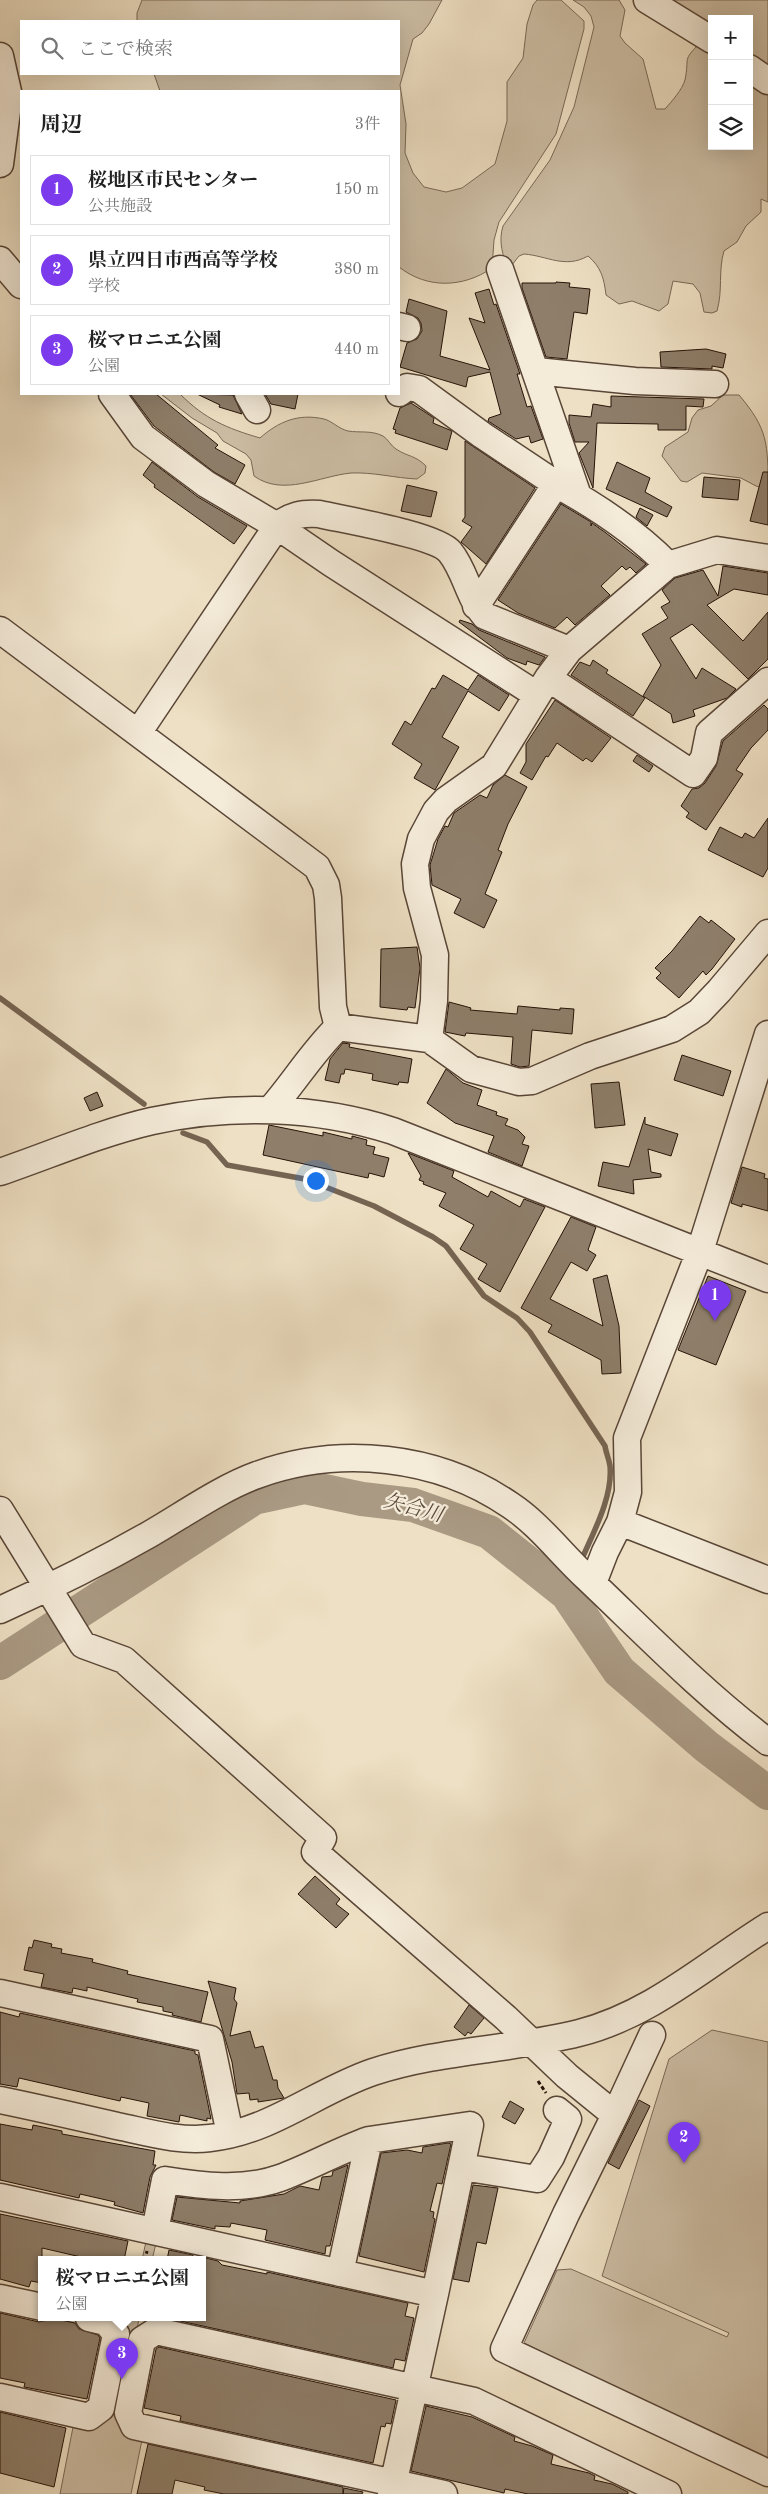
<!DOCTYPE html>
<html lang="ja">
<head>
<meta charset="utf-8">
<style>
  body { margin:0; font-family:"Old Standard TT","Noto Serif JP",serif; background:#f2f2f2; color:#222 }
  .controls { position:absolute; right:15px; top:15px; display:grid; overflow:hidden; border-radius:0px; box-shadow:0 5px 20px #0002 }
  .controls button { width:45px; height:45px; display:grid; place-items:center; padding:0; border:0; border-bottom:1px solid #e0e0e0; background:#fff; color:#222; font:25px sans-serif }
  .you { position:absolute; left:315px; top:1180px; width:18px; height:18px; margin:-12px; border:4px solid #fff; border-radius:50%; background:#1a73e8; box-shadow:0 0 0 8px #1a73e833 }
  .badge { display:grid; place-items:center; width:32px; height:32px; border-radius:50%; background:#7c3aed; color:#fff; font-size:16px; font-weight:700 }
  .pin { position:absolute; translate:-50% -41px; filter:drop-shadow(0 1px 2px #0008) }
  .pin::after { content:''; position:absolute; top:26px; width:18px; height:15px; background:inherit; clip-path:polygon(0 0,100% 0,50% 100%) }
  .popup { position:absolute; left:38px; top:2256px; width:168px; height:65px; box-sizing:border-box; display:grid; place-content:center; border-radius:0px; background:#fff; filter:drop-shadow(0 1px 4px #0005); font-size:16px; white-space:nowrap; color:#767676 }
  .popup b { font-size:19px; color:#222 }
  .popup::after { content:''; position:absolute; left:50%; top:100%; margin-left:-10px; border:10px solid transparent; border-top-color:#fff }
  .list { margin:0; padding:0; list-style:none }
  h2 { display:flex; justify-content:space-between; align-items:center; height:65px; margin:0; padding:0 20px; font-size:21px }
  h2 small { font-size:16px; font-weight:400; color:#767676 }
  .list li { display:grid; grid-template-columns:32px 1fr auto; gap:15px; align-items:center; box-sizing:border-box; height:70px; margin:0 10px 10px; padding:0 10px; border:1px solid #e0e0e0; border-radius:0px }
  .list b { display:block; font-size:19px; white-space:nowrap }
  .list p { margin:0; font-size:16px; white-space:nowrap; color:#767676 }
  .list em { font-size:16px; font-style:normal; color:#767676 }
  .icon { flex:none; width:28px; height:28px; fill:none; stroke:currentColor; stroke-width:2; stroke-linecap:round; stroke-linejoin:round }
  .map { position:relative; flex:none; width:768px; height:2494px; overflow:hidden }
  .search { position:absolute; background:#fff; box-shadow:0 5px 20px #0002; left:20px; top:20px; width:380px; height:55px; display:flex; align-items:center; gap:12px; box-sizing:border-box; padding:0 18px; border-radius:0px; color:#767676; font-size:19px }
  .panel { position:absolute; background:#fff; box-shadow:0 5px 20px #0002; left:20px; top:90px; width:380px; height:305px; border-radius:0px }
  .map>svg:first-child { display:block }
  .green { fill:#ccbda4; stroke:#7a6856 }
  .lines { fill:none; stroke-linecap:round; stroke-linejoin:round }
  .stream { stroke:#766452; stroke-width:5.5 }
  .river { stroke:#aa9a84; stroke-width:34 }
  .building { fill:#8e7e6a; stroke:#271308 }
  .minor-casing { stroke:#594637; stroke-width:29 }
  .path { stroke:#271308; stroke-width:3; stroke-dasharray:4 2.5; stroke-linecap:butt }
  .minor { stroke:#f4ebd9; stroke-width:26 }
  .labels { text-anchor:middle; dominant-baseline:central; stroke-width:4.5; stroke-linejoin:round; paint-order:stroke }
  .water-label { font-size:20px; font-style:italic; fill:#5b493a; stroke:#f4ebd9 }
</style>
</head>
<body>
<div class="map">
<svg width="768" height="2494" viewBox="0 0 768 2494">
  <rect width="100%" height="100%" fill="#eee0c4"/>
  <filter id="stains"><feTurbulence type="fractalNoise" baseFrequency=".004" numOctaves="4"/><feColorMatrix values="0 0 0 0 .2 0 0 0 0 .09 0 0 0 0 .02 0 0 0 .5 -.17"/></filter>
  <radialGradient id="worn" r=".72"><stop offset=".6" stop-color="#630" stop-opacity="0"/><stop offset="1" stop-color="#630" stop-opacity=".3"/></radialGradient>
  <!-- green -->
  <path class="green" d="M142,0H442L429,24L422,33L413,39L400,85L406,124L405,153L413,173L424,187L446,192L462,188L495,164L507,121V82L523,58L527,24L533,5L537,0H561L584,21V29L556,134L499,222L494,240L492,268C463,288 427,289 399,267V91H160L154,74H399V21H137V13Z
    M573,0H619L625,10L620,36L625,43L643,59L656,109H665C672,101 682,90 685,80C690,56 681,62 701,42L712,49V146H749V75L768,87V202L761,199V212L746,226L737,242L724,251C718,271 723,290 717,311L712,313L704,312L700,293L693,284L673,281L668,304L659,311L632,301L619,304L606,295C604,278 601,267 588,256C565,269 548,256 524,254L519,256L508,270C503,255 498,242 503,226L550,160L574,107L594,27L591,16L584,7Z
    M657,0H768V71L749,59V19H712V34Z
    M161,394H180C205,419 226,428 260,438C278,422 298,413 324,419C332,421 339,429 348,431C360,433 371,430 383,436C388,439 391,446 396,449C408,457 415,455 426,466L425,473L417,479C395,478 373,472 351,473C320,476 283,497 254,476L251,460L246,454L223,441L217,433L192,418Z
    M723,395H739C768,429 768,444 768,489L756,486L741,478L702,473L687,482L681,481L662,456L665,447L688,432L692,418L698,410L711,406Z
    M712,2030L768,2042V2462L524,2343L557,2270L571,2269L727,2337L729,2333L602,2276L669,2059Z
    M147,2237L157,2239L152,2260H142Z
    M118,2318H139L122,2417L143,2435L131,2494H60L74,2422L93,2425Z"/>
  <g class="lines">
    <!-- stream -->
    <path class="stream" d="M0,998L144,1104
      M183,1133L207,1142L227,1165L305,1179L374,1206L433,1237L446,1246L484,1296L517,1318L530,1332L605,1446C606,1453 609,1459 610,1466C613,1497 593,1533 581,1561
      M567,1594L574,1576"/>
    <!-- river -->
    <path class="river" d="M0,1663L254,1498L305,1487L362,1499L413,1505L489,1532L567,1594L619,1671L707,1747L768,1793"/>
  </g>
  <!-- building -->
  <path class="building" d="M556,282L570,283L569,287L590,289L587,314L574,312L567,359L546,357L522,288V283H556Z
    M489,289L494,305L496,304L520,374H517L527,407L531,406L543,439L531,443L529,436L516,439L488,421L489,418L501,414L490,372L468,377L466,387L400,367L407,343L417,339L422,331L421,323L418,318L406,312L409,299L447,311L440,356L490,370L469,318L485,323L475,293Z
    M706,349L726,354L723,368L712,366V369L661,367L660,352Z
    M130,394H156L218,445L215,448L245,465L235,484L214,472L154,426Z
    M197,394L233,395L242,414L219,407L220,405Z
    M265,394H298L295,409L271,404Z
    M611,396L704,399L703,407L686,406V430H658V424L597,423L593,488L579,453L589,442H575L569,423V415L591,417L593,404L611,407Z
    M411,403L434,418L433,423L452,431L447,450L395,433L396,430L393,429L400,408Z
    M465,441L535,488L486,564L461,542L472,527L462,521L465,517Z
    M152,462L198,497L247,526L234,544L154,487L155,485L143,475Z
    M617,462L650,478L645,492L672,507L667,517L606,489Z
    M763,472H768V525L750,521Z
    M704,477L740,480L738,500L702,497Z
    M407,485L437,492L431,517L401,511Z
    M561,504L591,522V526L592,523L606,533L646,564L636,573L630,567L626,570L622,566L601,586L610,595L575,625L567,617L555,628L518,613L498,600Z
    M640,508L653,515L647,526L636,517Z
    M723,566L768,573V595L734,589L707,605L743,641L768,612V659L748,679L692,624L670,638L696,679L702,668L736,689L727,698L693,710L695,716L673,723L671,714L643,696L661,665L642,634L668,618L661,607L670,602L662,590L675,578L703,570L718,596Z
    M460,620L472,624L479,630L545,657L539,665L527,661L526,665L507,658L459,622Z
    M593,660L608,670L606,673L645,698L633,716L571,675L580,662L590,666Z
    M443,675L468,690L478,675L509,695L499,711L468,691L442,737L459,747L435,790L414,778L422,764L392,744L405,721L411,725L432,688L435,689Z
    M555,700L611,738L592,762L586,758L583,761L557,743L548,757L546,756L532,780L520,773L526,762V744Z
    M764,705L768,709V730L751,748L736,770L743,774L706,830L686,817L689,813L681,806L692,789L699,788L705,783L716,766L723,741Z
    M637,755L653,766L649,772L633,761Z
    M505,775L527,787L508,824L498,850L502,852L485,894L497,900L484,928L454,913L461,899L432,885L430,865L438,839L445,826L448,827L454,813L480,795L487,798L493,785Z
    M768,818V868L763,877L708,850L720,827L742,838L745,833L754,838Z
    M700,916L709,923L711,920L735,939L712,969L706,975L703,971L679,998L656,978L661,973L655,968L672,951Z
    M417,947L420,968L415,1008L408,1007L407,1010L380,1007L381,949Z
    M449,1002L464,1006L471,1008L470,1010L517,1014L518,1006L560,1010V1008L574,1009L572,1034L532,1030L529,1066L520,1067L511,1064L513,1037L466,1033L465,1036L445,1032Z
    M343,1043L350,1044L349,1047L412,1059L408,1083L399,1082L398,1085L372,1080L373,1074L345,1069L344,1074H341L339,1083L325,1080L330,1059Z
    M682,1055L731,1071L723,1096L674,1080Z
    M446,1069L463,1083L482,1090L477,1105L497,1112L496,1115L508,1119L505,1125L518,1130L525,1137L522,1144L529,1146L522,1166L488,1152L494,1136L455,1123L427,1103Z
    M619,1082L625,1125L595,1128L591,1084Z
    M97,1092L103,1106L90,1111L84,1098Z
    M645,1117V1124L678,1134L671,1156L648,1149L651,1172L661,1174V1177L633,1180L634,1194L598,1186L603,1162L629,1167Z
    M269,1125L323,1136V1132L352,1139V1136L367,1140L366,1145L375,1147L373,1154L389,1158L384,1177L369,1173L368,1178L263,1155Z
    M408,1153L454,1171L452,1177L488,1197L491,1191L520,1207L524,1199L545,1207L500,1292L478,1279L487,1264L460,1249L474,1225L439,1206L446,1193L423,1184L424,1182L419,1180L421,1176Z
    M742,1167L765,1174L764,1178L768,1179V1211L742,1204V1207L731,1203Z
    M571,1217L596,1227L588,1250L596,1255L587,1271L571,1262L550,1299L603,1326L593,1279L607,1275L619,1326L621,1373L602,1374L601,1360L548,1332L552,1325L521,1308Z
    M708,1276L746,1291L716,1365L678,1350Z
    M315,1876L340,1899L336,1904L349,1914L336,1928L298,1894Z
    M34,1940L52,1944L51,1947L62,1949L61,1953L93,1959L92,1962L128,1971L127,1974L208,1992L201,2022L172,2015L173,2013L163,2011V2007L137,2002L138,1999L87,1987V1991L73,1988L72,1993L41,1987L44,1974L24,1970L29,1947L32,1948Z
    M208,1981L236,1988L234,1999L237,2003L230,2036L250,2031L255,2048L263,2046L273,2080H277L278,2088L284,2098L258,2102V2099L250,2100L249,2093L237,2094L232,2062Z
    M469,2005L484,2018L471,2034L468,2032L465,2036L454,2027Z
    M0,2012L19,2017L20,2013L195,2051V2054L198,2055L211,2119L207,2118V2121L180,2115L179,2122L147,2116L149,2103L121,2097L120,2101L19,2078L17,2087L0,2084Z
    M639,2100L650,2106L619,2169L608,2163Z
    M510,2101L524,2109L515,2124L502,2117Z
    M0,2124L32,2130L33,2125L62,2131V2134L155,2151L153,2165H156L150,2177L143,2213L114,2205L115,2202L80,2194L79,2198L0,2180Z
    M448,2143L451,2144L442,2184L437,2183L430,2211L434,2212L433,2218L435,2219L424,2272L359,2256L381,2153L407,2150L422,2153L423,2147Z
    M348,2165L330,2246H326L325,2254L265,2240L267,2230L231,2223L230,2227L215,2226V2229L172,2220L177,2197L240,2203V2201L284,2194L300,2186L319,2190L322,2177L332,2176L333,2171Z
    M473,2185L498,2188L486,2244L477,2242L469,2282L453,2279Z
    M0,2214L128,2241L124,2260H80L81,2257L42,2248V2283L31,2281L29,2287L0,2279Z
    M169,2250L193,2255L192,2260H167Z
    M202,2257L218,2261L222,2265L267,2274V2272L408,2303L405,2316L414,2318L405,2361L395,2359L393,2368L171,2319L202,2318Z
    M0,2313L39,2322L52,2318L75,2323L79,2329L98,2335L100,2338L87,2399L24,2387L25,2383L0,2378Z
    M159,2347L396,2400L391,2424L386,2423L385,2427L381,2426L373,2463L180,2421L181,2416L144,2408L156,2349Z
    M426,2406L472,2417L515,2437L514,2441L532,2446L553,2455L551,2464L589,2473L595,2476L594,2480L612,2484L628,2492V2494H528L505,2489L504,2493L411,2471Z
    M0,2412L66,2428L54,2487L0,2473Z
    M148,2444L343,2487V2494H224L204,2490L205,2487L175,2480L172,2494H137Z
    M344,2488L363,2492L362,2494H343Z"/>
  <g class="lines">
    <!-- minor casing -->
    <g class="minor-casing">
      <path id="minor" d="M647,0L712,40
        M0,56L9,96L0,164
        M749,68L768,81
        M0,260L21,285
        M500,269L578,496
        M399,326L407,328
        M536,371L635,381L715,384
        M399,393L407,387L419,389L482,435L556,484
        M112,394L143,437L206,484L277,526L331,563L537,695
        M248,394L257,410
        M476,606L556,484C596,506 636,532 668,565
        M0,630L317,867L326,885L328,898L333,1007L338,1027
        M548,678L693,774L704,758L709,733L768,681
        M138,733L277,526C291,515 302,513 319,514C345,520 436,535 450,552C466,572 468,597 485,616L569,650
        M429,1039L434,1001L435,955L417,888L415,864L421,839L436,811L446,800L494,766L548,678L569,650L668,565L717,550L768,558
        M270,1110C293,1084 313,1051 338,1027L429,1039L471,1069L519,1082L532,1081L590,1056L672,1029L699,1012L719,991L768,933
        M0,1172C50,1155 100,1133 152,1121C230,1104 316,1106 393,1131L768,1279
        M0,1510L83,1645L124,1660L323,1838L315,1852L506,2018L567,2076L615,2115
        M620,1522L768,1580
        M593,1583L605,1552L620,1522L628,1492L627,1438L700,1251L768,1034
        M0,1610C51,1587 101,1562 150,1534C183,1515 221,1488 257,1475C340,1445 437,1455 510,1505C539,1524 561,1554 586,1577C645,1633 703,1693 768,1742
        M0,1993L210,2039L230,2134
        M652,2035L615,2115L566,2214L504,2349L768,2473
        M0,2100C39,2108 78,2117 117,2126C147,2132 179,2142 210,2138C270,2132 317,2091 373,2072C440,2050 511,2050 579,2033C651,2015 707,1964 768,1926
        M462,2167L537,2179L551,2157L568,2119L557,2110
        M0,2197L435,2294L391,2494
        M155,2231L165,2180C202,2186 244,2191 280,2178C310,2167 338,2151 369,2140
        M340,2273L369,2140L470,2125L435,2294
        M0,2298L42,2307
        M0,2397L89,2417L101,2408L116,2334L106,2322L89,2318
        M444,2494L134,2426L128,2413L142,2340L156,2331L474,2401L668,2494"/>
    </g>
    <!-- path -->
    <path class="path" d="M538,2081L546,2093
      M145,2260L147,2251"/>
    <!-- minor -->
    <use href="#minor" class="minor"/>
  </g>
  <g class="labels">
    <!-- water labels -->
    <g class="water-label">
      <text transform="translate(413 1509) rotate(15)">矢合川</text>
    </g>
  </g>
  <rect width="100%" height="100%" filter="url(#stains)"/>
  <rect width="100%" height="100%" fill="url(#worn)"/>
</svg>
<div class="controls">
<button>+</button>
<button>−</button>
<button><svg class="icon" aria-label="layers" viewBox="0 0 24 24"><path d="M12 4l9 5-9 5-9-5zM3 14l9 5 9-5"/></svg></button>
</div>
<div class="you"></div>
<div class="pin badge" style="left:715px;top:1321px">1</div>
<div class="pin badge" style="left:684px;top:2163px">2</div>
<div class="pin badge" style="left:122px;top:2379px">3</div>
<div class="popup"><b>桜マロニエ公園</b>公園</div>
<div class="search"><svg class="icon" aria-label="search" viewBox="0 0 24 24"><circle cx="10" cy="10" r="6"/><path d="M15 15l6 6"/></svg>ここで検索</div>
<section class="panel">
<h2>周辺<small>3件</small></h2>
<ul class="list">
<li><span class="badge">1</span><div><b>桜地区市民センター</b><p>公共施設</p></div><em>150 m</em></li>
<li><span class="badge">2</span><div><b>県立四日市西高等学校</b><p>学校</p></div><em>380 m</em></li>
<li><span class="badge">3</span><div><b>桜マロニエ公園</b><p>公園</p></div><em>440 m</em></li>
</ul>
</section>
</div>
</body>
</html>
